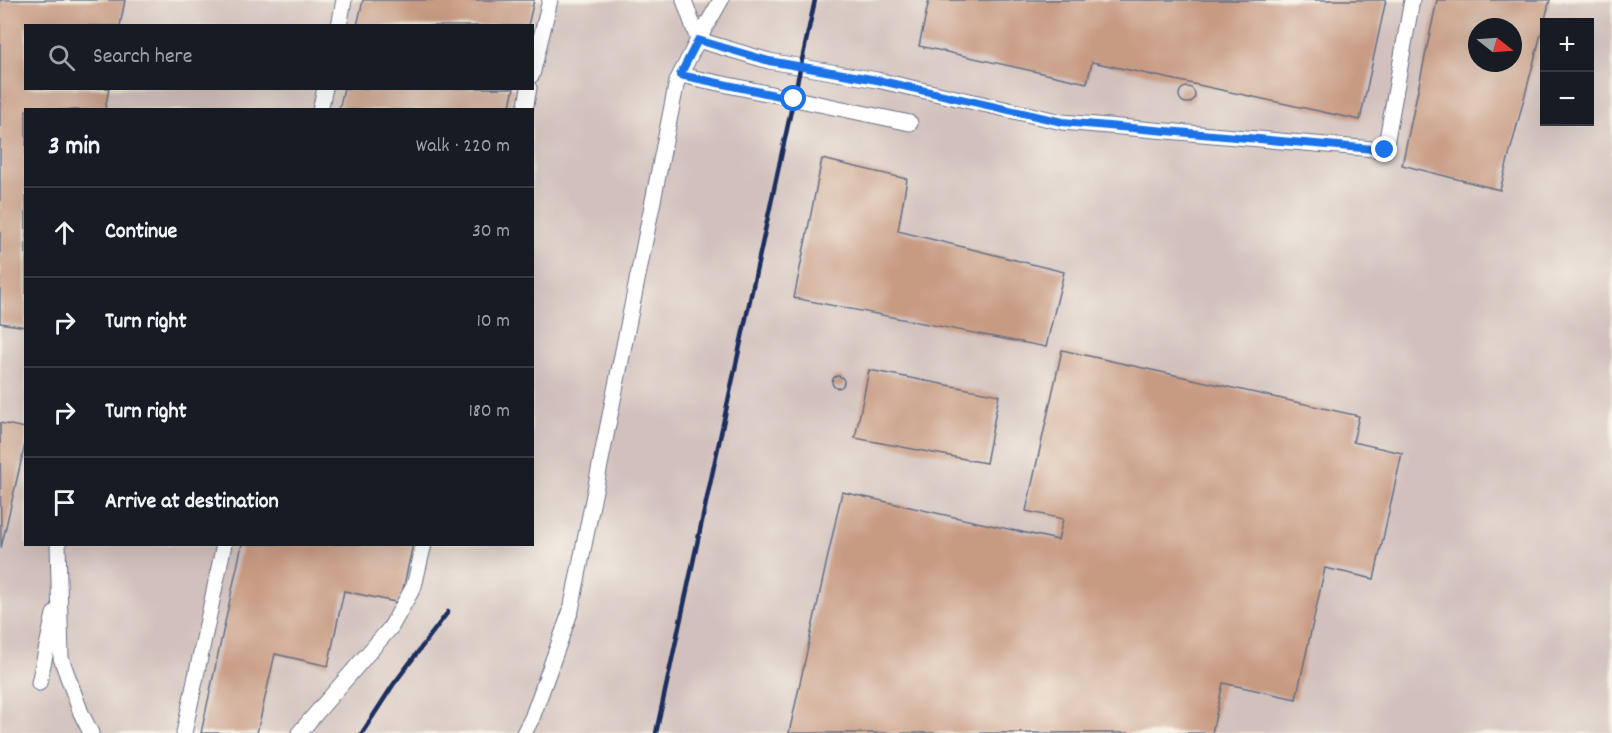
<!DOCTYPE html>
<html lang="en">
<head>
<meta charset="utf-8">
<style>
  body { margin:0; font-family:Dekko,sans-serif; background:#242831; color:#f1f3f6 }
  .controls { position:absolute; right:18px; top:18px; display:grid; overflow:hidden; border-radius:0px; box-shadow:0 6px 24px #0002 }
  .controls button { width:54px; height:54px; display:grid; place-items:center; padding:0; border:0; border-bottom:2px solid #363941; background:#171b24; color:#f1f3f6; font:30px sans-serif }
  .compass { position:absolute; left:1468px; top:18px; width:54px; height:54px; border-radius:50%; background:#171b24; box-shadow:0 6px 24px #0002; rotate:107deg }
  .stop { position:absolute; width:18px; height:18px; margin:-14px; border:4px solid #1a73e8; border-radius:50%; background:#fff }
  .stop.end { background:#1a73e8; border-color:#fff; box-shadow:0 2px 6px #0008 }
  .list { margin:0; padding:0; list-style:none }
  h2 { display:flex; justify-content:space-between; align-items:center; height:78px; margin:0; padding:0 24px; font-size:26px }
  h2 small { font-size:20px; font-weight:400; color:#9ea1a6 }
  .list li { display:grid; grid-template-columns:39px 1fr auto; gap:18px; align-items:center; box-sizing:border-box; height:90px; padding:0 24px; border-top:2px solid #363941 }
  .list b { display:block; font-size:22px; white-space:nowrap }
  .list em { font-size:20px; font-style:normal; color:#9ea1a6 }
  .icon { flex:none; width:33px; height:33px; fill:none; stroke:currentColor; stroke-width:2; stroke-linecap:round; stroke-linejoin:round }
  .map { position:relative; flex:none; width:1612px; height:733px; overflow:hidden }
  .search { position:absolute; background:#171b24; box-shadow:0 6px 24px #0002; left:24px; top:24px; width:510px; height:66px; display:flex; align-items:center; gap:15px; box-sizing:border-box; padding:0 21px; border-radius:0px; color:#9ea1a6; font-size:22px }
  .panel { position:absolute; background:#171b24; box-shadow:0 6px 24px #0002; left:24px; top:108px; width:510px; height:438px; border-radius:0px }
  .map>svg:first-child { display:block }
  .industrial { fill:#d1c0bc; fill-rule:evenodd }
  .building { fill:#c79a82; fill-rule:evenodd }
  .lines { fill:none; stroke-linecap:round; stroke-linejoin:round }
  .service-casing { stroke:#667087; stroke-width:17 }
  .service { stroke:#fff; stroke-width:15 }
  .rail { stroke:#1b2f5e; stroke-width:4.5 }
  .route { stroke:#1a73e8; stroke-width:8 }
</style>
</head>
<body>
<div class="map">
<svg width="1612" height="733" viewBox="0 0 1612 733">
  <rect width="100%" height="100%" fill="#f7f3e8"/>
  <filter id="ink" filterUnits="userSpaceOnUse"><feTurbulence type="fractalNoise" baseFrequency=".0167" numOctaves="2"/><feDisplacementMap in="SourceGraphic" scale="12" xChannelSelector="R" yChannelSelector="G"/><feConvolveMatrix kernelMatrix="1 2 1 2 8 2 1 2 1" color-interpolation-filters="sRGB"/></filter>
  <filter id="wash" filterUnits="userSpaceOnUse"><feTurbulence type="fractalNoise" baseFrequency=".008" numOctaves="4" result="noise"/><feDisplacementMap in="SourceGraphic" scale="24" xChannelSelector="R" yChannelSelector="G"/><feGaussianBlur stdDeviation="1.35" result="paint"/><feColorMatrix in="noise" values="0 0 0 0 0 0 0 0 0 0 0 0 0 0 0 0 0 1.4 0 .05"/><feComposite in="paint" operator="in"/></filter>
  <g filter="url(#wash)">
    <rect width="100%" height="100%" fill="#f1ead4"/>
    <!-- industrial -->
    <path class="industrial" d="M0,0H1612V733H0ZM1544,22H1590V122H1544ZM26,26H532V88H26ZM1477,27H1513V63H1477ZM26,110H532V544H26Z"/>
    <g id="blocks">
      <!-- building -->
      <path class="building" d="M0,0H125L120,26H26V88H109L105,110H26V327L0,323Z
        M363,0H534L528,26H357Z
        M929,0H1386L1360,120L1092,62L1087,83L919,46Z
        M1437,0H1550L1500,190L1402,165ZM1477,27H1513V63H1477Z
        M1179 95a8 8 0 1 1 16 0a8 8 0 1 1-16 0Z
        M344,88H514L509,110H339Z
        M822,159L907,179L898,231L1064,272L1046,347L794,298Z
        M1062,350L1359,416L1353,442L1402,453L1374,579L1325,568L1296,699L1223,683L1212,733H789L842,492L1058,540L1063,519L1026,511Z
        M869,370L999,395L986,463L855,438Z
        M832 382a6 6 0 1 1 12 0a6 6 0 1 1-12 0Z
        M0,423L26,428V440L1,548Z
        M242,544H413L400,603L344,591L328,666L275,654L257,733H201Z"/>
    </g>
  </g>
  <g filter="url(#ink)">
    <use href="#blocks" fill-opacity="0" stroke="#667087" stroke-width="1.5"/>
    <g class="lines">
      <!-- service casing -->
      <g class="service-casing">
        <path id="service" d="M684,0L698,40L769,61L877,80L1062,122L1385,150L1412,0
          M339,26L344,0
          M532,75L550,0
          M680,75L910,123
          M320,110L325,88
          M525,110L529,88
          M58,544L61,658L81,713L91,733
          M39,683L54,614
          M184,733L224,544
          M299,733L391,627L414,586L424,544
          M524,733L532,718L571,610L677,81L698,40L721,0"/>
      </g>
      <!-- service -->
      <use href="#service" class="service"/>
      <!-- rail -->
      <path class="rail" d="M362,733L393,685L448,612
        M656,733L815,0"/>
    </g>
  </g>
  <g class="lines" filter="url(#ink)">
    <!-- route -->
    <path class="route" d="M794,99L680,75L698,40L769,61L877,80L1062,122L1385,150"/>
  </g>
</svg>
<div class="controls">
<button>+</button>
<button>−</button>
</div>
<svg class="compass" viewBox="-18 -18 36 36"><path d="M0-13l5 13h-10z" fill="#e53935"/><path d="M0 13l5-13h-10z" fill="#9ea1a6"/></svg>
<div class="stop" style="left:794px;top:99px"></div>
<div class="stop end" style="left:1385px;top:150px"></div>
<div class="search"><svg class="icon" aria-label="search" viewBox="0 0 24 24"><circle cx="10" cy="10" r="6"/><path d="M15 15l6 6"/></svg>Search here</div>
<section class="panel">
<h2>3 min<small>Walk · 220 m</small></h2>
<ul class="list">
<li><svg class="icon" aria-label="ahead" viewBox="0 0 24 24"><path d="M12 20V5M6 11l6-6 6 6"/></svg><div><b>Continue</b></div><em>30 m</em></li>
<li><svg class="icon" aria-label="right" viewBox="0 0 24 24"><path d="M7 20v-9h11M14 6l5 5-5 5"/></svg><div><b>Turn right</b></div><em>10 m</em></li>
<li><svg class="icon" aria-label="right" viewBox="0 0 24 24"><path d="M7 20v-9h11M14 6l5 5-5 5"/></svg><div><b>Turn right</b></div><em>180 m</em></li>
<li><svg class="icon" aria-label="arrive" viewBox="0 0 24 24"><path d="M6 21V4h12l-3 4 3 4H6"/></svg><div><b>Arrive at destination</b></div></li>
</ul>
</section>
</div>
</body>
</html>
